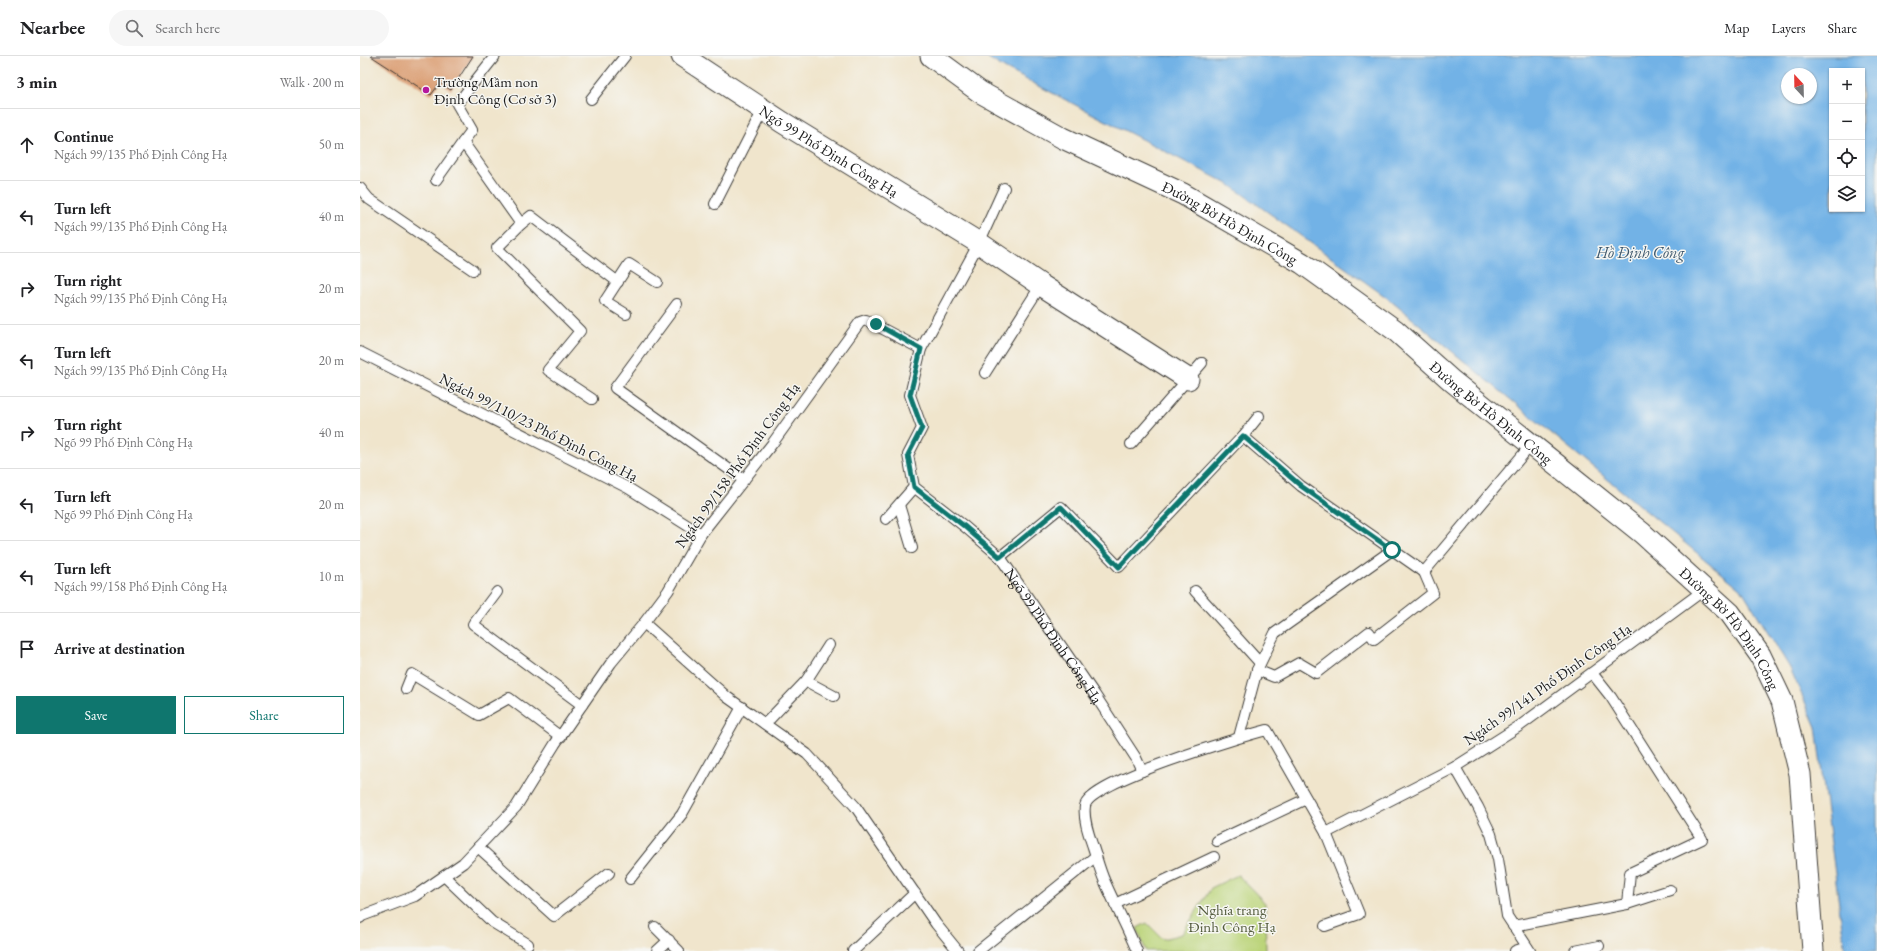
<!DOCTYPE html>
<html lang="en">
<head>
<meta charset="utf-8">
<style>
  body { margin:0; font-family:"EB Garamond",serif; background:#f6f6f6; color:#202124 }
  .controls { position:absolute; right:12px; top:12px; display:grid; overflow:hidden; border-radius:0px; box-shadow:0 1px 3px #0004 }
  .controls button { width:36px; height:36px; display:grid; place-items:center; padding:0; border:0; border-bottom:1px solid #e0e0e0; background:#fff; color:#202124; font:20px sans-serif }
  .compass { position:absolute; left:1421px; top:12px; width:36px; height:36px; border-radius:50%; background:#fff; box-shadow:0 1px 3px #0004; rotate:338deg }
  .stop { position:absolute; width:12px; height:12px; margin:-9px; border:3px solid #0f766e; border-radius:50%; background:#fff }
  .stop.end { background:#0f766e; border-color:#fff; box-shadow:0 1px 4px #0008 }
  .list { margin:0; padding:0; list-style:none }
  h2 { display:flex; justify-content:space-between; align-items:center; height:52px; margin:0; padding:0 16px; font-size:17px }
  h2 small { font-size:13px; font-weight:400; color:#757577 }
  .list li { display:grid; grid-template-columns:26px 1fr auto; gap:12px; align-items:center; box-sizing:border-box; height:72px; padding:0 16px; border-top:1px solid #e0e0e0 }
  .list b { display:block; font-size:15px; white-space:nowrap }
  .list p { margin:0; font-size:13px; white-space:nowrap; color:#757577 }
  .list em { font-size:13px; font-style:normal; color:#757577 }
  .actions { display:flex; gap:8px; padding:12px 16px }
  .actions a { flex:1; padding:9px 0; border:1px solid #0f766e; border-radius:0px; text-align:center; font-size:14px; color:#0f766e }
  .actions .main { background:#0f766e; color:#fff }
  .icon { flex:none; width:22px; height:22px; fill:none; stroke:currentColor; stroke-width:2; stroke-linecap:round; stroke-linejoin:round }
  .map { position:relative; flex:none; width:1517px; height:895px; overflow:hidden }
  header { display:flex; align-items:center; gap:24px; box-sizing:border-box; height:56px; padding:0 20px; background:#fff; border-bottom:1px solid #e0e0e0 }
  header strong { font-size:19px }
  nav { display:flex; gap:22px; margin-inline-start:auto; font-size:14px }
  .search { width:280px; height:36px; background:#f6f6f6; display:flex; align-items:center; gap:10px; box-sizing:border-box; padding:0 14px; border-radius:22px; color:#757577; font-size:15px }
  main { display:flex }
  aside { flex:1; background:#fff }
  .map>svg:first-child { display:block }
  .green { fill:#bbd479; stroke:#6c784a }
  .water { fill:#72b2e6; stroke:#476781; fill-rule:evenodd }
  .building { fill:#da9b6f }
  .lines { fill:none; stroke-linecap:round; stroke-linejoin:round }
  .lane-casing { stroke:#3c3a36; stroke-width:12 }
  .street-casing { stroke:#3c3a36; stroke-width:23 }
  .lane { stroke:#fff; stroke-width:10 }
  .street { stroke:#fff; stroke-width:21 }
  .route { stroke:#0f766e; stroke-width:5 }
  .poi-dot { fill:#b5179e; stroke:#f6f6f2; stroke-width:1.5 }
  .labels { text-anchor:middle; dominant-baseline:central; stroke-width:3; stroke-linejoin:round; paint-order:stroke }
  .poi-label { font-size:15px; fill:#1c1c1c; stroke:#f6f6f2; text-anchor:start }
  .street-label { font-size:15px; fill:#1c1c1c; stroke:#f6f6f2 }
  .park-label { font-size:15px; fill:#545c3d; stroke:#f6f6f2 }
  .water-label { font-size:16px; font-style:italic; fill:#3e586d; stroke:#f6f6f2 }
</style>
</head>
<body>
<header>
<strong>Nearbee</strong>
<div class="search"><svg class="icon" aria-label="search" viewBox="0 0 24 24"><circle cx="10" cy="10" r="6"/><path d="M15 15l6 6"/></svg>Search here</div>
<nav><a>Map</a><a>Layers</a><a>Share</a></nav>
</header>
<main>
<aside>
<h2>3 min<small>Walk · 200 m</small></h2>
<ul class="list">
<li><svg class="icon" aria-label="ahead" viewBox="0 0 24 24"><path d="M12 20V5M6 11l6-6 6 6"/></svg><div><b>Continue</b><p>Ngách 99/135 Phố Định Công Hạ</p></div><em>50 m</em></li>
<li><svg class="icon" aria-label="left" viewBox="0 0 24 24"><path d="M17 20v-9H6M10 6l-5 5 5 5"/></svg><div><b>Turn left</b><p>Ngách 99/135 Phố Định Công Hạ</p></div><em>40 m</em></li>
<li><svg class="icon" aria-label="right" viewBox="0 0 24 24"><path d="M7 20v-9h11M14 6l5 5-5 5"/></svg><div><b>Turn right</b><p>Ngách 99/135 Phố Định Công Hạ</p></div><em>20 m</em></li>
<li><svg class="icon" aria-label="left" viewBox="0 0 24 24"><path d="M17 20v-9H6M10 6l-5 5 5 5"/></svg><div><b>Turn left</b><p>Ngách 99/135 Phố Định Công Hạ</p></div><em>20 m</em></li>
<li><svg class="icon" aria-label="right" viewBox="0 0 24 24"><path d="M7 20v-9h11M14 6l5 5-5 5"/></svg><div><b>Turn right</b><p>Ngõ 99 Phố Định Công Hạ</p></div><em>40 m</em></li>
<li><svg class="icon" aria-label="left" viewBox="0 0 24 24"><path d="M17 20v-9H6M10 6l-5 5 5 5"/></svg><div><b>Turn left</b><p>Ngõ 99 Phố Định Công Hạ</p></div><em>20 m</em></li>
<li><svg class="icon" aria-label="left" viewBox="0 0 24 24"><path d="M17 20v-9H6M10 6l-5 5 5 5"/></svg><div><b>Turn left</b><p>Ngách 99/158 Phố Định Công Hạ</p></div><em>10 m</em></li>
<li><svg class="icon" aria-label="arrive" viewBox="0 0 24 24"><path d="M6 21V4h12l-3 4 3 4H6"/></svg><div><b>Arrive at destination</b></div></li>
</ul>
<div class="actions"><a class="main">Save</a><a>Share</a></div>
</aside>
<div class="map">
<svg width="1517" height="895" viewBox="0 0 1517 895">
  <rect width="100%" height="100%" fill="#f6f6f2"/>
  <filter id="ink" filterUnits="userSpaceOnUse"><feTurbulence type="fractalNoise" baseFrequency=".025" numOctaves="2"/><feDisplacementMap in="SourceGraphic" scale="8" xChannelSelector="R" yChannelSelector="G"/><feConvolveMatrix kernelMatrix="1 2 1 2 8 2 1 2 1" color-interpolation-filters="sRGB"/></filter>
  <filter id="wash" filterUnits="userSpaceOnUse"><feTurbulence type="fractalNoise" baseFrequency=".012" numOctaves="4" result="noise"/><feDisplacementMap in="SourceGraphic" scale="16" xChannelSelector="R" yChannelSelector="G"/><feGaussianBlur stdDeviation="0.9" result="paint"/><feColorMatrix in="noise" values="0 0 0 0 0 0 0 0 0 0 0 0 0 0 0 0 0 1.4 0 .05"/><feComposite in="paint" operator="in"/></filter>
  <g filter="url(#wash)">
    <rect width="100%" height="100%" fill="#f0e5cc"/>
    <!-- green -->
    <path class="green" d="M878,819L905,847L906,895H786L777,872L787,867L803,883L822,878L851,832Z"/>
    <!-- water -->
    <path class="water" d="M625,0H1517V895H1485L1456,671L1430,612L1382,534L1026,241L870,129L646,13ZM1472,15H1502V153H1472ZM1427,18H1451V42H1427Z"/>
    <g id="blocks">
      <!-- building -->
      <path class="building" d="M11,0H113L91,34L80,27L71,39Z"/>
    </g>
  </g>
  <g filter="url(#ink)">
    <use href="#blocks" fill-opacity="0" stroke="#3c3a36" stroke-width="1"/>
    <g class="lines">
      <!-- lane casing -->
      <g class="lane-casing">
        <g id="lane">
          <path d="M135,0L97,48L112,74L103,86L161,168"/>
          <path d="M231,43L265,0"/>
          <path d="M76,124L103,86"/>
          <path d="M0,132L9,143L113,214"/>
          <path id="s1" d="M644,132L619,187L561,293L550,339L562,372L548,399L554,431L604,470L640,501L735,639L776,702L782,715"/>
          <path d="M355,148L403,54"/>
          <path d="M317,248L255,332L384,424"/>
          <path d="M266,258L245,245L269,208L297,226"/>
          <path d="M0,296L268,432L341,478"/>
          <path d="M625,317L681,229"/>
          <path d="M232,343L188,314L220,275L137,192L161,168L171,160L258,226"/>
          <path d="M883,380L899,360"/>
          <path d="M771,388L842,307"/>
          <path d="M539,449L552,492"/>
          <path d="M526,463L554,431"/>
          <path d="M640,501L701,451L759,511L883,380L941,430L1064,516L1171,389"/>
          <path d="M835,535L900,607"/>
          <path d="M137,536L113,568L222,649"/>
          <path d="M284,567L367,641L447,698L495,750L576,868L598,895"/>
          <path d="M897,614L914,621L939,607L956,617L1009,576L1014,583L1073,537L1064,516"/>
          <path d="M446,625L474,640"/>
          <path d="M46,633L52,618L119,659L149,642L201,681"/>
          <path d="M405,668L446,625L469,589"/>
          <path d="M879,681L897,614L915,577L1032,494"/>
          <path d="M1095,711L1118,751L1131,778L1138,803L1147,860L1170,895"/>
          <path d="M857,785L946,743"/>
          <path d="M118,791L194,860L249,817"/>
          <path d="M84,820L132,866L168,888"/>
          <path d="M270,823L322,758L382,651"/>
          <path d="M755,848L854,801"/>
          <path d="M1267,848L1310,834"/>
          <path d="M0,862L2,860L55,840L103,807L156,751L195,688L251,607L284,567L308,535L341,478L412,388L500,266L506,264L561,293"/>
          <path d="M965,870L999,858L966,777"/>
          <path d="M1153,870L1267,848L1270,817L1342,783L1251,641L1232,617"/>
          <path d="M295,871L319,895"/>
          <path d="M297,895L309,884"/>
          <path d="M493,895L555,837"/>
          <path d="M618,895L736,800"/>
          <path d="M777,895C767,871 755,849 745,826C740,815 737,803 733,791C729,779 723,763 725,750C728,726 880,681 907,674L966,777L1095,711L1161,669L1344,534"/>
          <path d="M1155,895L1167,891"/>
          <path d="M1215,895L1239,890"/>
        </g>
      </g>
      <!-- street casing -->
      <g class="street-casing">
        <g id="street">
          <path id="s2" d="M322,0L422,66L619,187L681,229L828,323"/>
          <path id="s3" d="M571,0L620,36L703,82L823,138L942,207L1035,274L1092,325L1282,477L1370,557L1400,599L1422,645L1440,718L1453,895"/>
        </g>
      </g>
      <!-- lane -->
      <use href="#lane" class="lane"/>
      <!-- street -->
      <use href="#street" class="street"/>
    </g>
  </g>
  <g class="lines" filter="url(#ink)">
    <!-- route -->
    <path class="route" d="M516,268L561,293L550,339L562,372L548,399L554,431L604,470L640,501L701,451L759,511L883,380L941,430L1032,494"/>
  </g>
  <!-- markers -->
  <circle class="poi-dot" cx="66" cy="34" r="4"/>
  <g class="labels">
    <!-- poi labels -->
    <g class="poi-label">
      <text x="74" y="25">Trường Mầm non<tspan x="74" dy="17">Định Công (Cơ sở 3)</tspan></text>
    </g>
    <!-- street labels -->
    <g class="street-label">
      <text stroke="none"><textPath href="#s2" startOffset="175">Ngõ 99 Phố Định Công Hạ</textPath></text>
      <text stroke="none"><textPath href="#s3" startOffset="343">Đường Bờ Hồ Định Công</textPath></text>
      <text stroke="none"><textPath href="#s3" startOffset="667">Đường Bờ Hồ Định Công</textPath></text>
      <text transform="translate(179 371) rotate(27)">Ngách 99/110/23 Phố Định Công Hạ</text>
      <text transform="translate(377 409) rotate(-54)">Ngách 99/158 Phố Định Công Hạ</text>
      <text stroke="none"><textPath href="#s3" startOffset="991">Đường Bờ Hồ Định Công</textPath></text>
      <text stroke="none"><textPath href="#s1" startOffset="533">Ngõ 99 Phố Định Công Hạ</textPath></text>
      <text transform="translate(1187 628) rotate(-35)">Ngách 99/141 Phố Định Công Hạ</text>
    </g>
    <!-- park labels -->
    <g class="park-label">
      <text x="872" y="853">Nghĩa trang<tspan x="872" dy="17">Định Công Hạ</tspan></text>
    </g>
    <!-- water labels -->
    <g class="water-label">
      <text x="1280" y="196">Hồ Định Công</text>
    </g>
  </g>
</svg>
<div class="controls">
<button>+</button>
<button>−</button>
<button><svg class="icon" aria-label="locate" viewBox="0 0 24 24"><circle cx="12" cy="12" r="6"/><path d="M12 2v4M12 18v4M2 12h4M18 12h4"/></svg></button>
<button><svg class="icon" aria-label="layers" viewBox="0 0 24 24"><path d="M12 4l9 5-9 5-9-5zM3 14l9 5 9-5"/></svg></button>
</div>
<svg class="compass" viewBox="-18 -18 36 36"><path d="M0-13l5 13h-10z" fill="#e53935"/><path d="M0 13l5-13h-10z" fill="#757577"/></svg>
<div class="stop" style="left:1032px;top:494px"></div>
<div class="stop end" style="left:516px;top:268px"></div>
</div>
</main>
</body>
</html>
